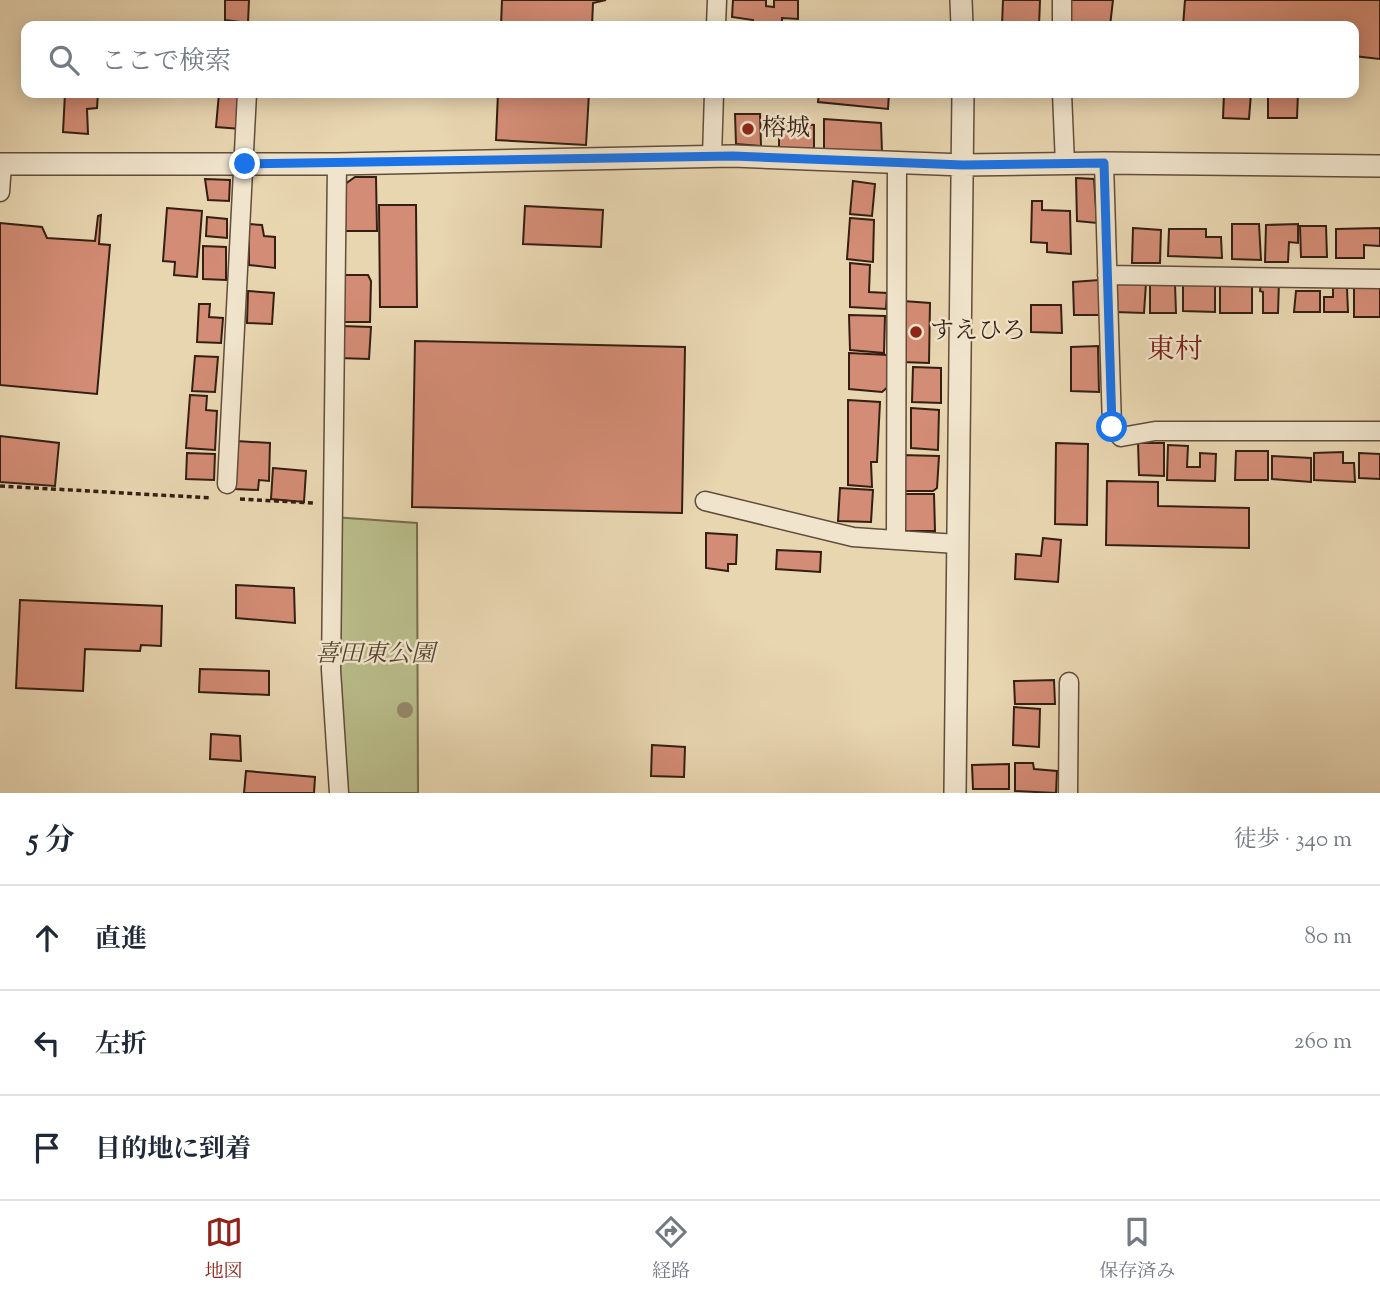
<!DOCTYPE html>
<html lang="ja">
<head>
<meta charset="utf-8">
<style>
  body { margin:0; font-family:"Sorts Mill Goudy","Noto Serif JP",serif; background:#f2f2f3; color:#1f2937 }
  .stop { position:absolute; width:21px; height:21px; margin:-16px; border:5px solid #1a73e8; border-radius:50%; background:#fff }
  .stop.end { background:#1a73e8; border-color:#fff; box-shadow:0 2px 7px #0008 }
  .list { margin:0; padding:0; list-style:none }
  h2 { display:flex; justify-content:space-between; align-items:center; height:91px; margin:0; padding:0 28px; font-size:30px }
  h2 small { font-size:23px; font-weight:400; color:#747a83 }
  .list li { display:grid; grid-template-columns:46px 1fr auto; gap:21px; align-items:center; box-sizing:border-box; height:105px; padding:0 28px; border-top:2px solid #e0e1e3 }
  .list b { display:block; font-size:26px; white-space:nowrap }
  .list em { font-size:23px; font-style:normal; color:#747a83 }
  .icon { flex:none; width:38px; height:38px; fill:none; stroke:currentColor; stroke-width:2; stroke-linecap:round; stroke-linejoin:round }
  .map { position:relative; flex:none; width:1380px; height:793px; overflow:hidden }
  .search { position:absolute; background:#fff; box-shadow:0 4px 18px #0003; left:21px; right:21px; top:21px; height:77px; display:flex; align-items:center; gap:18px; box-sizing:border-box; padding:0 24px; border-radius:14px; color:#747a83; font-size:26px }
  .sheet { height:406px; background:#fff }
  nav { display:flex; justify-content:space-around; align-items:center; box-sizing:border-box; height:98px; border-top:2px solid #e0e1e3; background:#fff; font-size:19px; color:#747a83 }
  nav a { display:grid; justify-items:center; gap:4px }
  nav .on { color:#8f2418 }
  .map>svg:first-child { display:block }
  .green { fill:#b9bd8a; stroke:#766e4e; stroke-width:2 }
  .building { fill:#d38c75; stroke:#341f12; stroke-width:2 }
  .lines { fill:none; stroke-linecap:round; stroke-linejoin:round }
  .minor-casing { stroke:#614d3a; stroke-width:21 }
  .tertiary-casing { stroke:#614d3a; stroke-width:24 }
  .path { stroke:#341f12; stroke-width:3.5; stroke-dasharray:5 3.5; stroke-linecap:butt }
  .minor { stroke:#f0e4cc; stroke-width:18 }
  .tertiary { stroke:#f0e4cc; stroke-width:21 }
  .tree { fill:#97876a }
  .route { stroke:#1a73e8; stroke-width:9 }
  .poi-dot { fill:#8f2418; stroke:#f0e4cc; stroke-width:2.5 }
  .labels { text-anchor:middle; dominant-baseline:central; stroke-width:5; stroke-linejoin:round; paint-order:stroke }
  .poi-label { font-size:24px; fill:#341f12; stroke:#f0e4cc; text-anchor:start }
  .park-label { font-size:24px; font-style:italic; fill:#554630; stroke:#f0e4cc }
  .quarter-label { font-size:28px; fill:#7a1f14; stroke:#f0e4cc }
</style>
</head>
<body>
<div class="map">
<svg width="1380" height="793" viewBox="0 0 1380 793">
  <rect width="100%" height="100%" fill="#e8d6b1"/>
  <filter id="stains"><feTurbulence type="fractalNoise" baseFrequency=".00286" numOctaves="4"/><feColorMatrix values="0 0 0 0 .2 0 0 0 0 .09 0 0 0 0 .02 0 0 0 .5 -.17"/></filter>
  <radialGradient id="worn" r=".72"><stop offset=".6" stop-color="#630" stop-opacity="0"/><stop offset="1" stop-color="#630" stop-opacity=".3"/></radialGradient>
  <!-- green -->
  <path class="green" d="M333,517L417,523L418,793H345Z"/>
  <!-- building -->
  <path class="building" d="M225,0H249L248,23L225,20Z
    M502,0H606L593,3L592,26H501Z
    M733,0H766V6L774,7V0H798V19L782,18V26H753V20L732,17Z
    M1003,0H1040L1039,26H1002Z
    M1057,0H1113L1110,26H1054Z
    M1185,0H1380V59L1354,56V26H1183Z
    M65,93H98L97,108L87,109L88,134L63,132Z
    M219,93H243L241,129L216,127Z
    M498,93H589L586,145L496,140Z
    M819,93H889L888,109L818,102Z
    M1001,93H1038V97L1001,96Z
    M1224,93H1251L1249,119L1223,118Z
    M1268,93H1298L1297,118H1268Z
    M735,114H760L761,146L736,144Z
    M824,119L881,123L882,152L824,149Z
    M779,122L814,125V152L779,150Z
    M355,177H376L377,231H341V187Z
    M1076,178L1094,179L1097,223L1077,221Z
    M205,179L230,180L229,201L208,200Z
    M853,181L875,184L872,216L850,214Z
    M1032,201H1042V210L1070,211L1071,254L1047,252V243L1031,242Z
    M379,205H416L417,307H380Z
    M525,206L603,210L601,247L523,244Z
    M167,208L202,211L197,277L174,275L175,262L163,261Z
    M101,215L99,244L110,245L97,394L0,385V223L42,227L47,238L95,241L98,216Z
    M207,217L227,219V238L206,236Z
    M850,218L874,220L873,262L847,259Z
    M249,224L262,225L264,236L275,237V268L249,265Z
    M1232,224H1259L1261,260L1232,259Z
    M1298,224V243L1289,242L1288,262H1265L1266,225Z
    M1300,226H1326L1327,257H1301Z
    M1133,228L1161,230L1160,263H1132Z
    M1380,228V246L1364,245V258H1336V229Z
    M1169,229H1206V237H1221L1222,258L1168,256Z
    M203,246L226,247V280L203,279Z
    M850,263L870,265L869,292L887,293L886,309L850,307Z
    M342,275H368L371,281L370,322H341Z
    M1099,280L1100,315H1074L1073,282Z
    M1114,282L1146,283L1144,313L1115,312Z
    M1261,282H1279L1278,313H1263V292L1260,291Z
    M1175,284L1176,313H1150V285Z
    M1183,284L1215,285V312L1183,311Z
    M1220,285H1252V313H1220Z
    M1354,285H1380V317H1354Z
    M1333,288H1347L1348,312H1324V297H1333Z
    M248,291L274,293L272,324L247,323Z
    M1296,291H1320V312H1294Z
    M903,301L930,303L929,363L902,362Z
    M199,304H210L209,317L223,318L221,343L197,342Z
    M1031,305H1061L1062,333L1031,332Z
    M849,315L885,316L884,353L850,350Z
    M341,326L371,327L369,359L339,358Z
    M415,341L685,347L682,513L412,507Z
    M1098,346L1099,392L1071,391V347Z
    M849,353L888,355L890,385L882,392L849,389Z
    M195,356L218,357L215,392L192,391Z
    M913,367L941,368V403L912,402Z
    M190,395L207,396L206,410L217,411L215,450L186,448Z
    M848,400L880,402L877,462H871L872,487L848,485Z
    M911,408L939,410L938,450L911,448Z
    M0,436L59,443L55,486L0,482Z
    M236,441L270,443L269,481L259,480L258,490L234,489Z
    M1056,443L1088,444L1087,525L1055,524Z
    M1138,443H1164V476L1139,475Z
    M1168,445L1188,446L1187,467H1200V453L1216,454L1215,481L1167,480Z
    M1236,451H1268V480H1235Z
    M1343,452V463H1354L1355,482L1314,480V453Z
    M187,453L215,454L214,480L186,479Z
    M1359,453L1380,454V479L1359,478Z
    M901,455L939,456L937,488L933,491H902Z
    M1272,456L1311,458V482L1272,479Z
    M273,468L306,471L304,502L271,499Z
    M1107,481L1158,482V506L1249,508V548L1106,545Z
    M840,488L873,490L871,522L838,521Z
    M903,494H934L935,531H906L902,528Z
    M706,533L737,535L736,564H728V571L706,568Z
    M1043,538L1061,540L1058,582L1015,579L1016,554L1041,556Z
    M777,550L821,552L820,572L776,569Z
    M236,585L294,588L295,623L236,618Z
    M20,600L162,606L161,646L141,645L140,651L85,649L83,691L16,688Z
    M200,669L269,671V695L199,692Z
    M1054,680L1055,704H1015L1014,681Z
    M1014,707L1040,709L1039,747L1013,745Z
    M211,734L240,736L241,761L210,759Z
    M652,745L685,747L684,777L651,776Z
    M1015,763H1033L1034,769L1057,771L1056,793L1015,791Z
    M1009,764V789H973L972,765Z
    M246,771L315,777L314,793H244Z"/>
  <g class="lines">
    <!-- minor casing -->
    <g class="minor-casing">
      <path id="minor" d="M716,26L717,0
        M1062,26V0
        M1062,93L1065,164
        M712,157L714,93
        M897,162L896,540L957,544
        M1104,163L1112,427L1121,437L1155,431H1380
        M337,164L331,670L339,793
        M0,192L2,164
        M1107,275L1380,279
        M227,484L247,93
        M705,501L853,537L896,540
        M1068,793L1069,682"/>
    </g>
    <!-- tertiary casing -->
    <g class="tertiary-casing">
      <path id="tertiary" d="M961,0L962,26
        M0,164H337L733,156L963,165L1104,163L1380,166
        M955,793L963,93"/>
    </g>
    <!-- path -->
    <path class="path" d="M0,486L212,498
      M240,499L313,503"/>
    <!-- minor -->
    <use href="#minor" class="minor"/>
    <!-- tertiary -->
    <use href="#tertiary" class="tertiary"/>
  </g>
  <!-- trees -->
  <circle class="tree" cx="405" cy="710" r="8"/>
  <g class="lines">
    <!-- route -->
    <path class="route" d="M245,164L733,156L963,165L1104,163L1112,427"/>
  </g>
  <!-- markers -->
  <g class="poi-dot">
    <circle cx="748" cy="129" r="7"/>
    <circle cx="916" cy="332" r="7"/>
  </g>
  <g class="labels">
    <!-- poi labels -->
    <g class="poi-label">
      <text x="762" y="129">榕城</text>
      <text x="930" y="332">すえひろ</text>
    </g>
    <!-- park labels -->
    <g class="park-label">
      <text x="375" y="655">喜田東公園</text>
    </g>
    <!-- quarter labels -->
    <g class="quarter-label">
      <text x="1175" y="351">東村</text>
    </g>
  </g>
  <rect width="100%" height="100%" filter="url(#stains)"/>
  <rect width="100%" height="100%" fill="url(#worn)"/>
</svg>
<div class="stop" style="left:1112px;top:427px"></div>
<div class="stop end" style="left:245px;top:164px"></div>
<div class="search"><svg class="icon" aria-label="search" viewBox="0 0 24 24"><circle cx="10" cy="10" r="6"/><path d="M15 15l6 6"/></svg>ここで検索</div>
</div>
<section class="sheet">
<h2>5 分<small>徒歩 · 340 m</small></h2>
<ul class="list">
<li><svg class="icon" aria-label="ahead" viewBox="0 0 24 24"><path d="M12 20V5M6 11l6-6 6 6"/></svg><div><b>直進</b></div><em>80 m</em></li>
<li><svg class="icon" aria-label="left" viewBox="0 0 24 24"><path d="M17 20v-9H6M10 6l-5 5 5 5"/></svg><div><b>左折</b></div><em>260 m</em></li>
<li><svg class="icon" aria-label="arrive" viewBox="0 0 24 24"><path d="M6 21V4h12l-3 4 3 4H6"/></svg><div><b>目的地に到着</b></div></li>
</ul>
</section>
<nav>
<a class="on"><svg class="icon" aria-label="map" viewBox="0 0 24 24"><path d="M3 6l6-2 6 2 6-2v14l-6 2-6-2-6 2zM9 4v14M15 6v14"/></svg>地図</a>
<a><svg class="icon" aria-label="directions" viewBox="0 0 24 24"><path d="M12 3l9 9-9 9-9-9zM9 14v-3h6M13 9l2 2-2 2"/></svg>経路</a>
<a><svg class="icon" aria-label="saved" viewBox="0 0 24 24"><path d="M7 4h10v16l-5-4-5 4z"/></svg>保存済み</a>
</nav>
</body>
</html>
